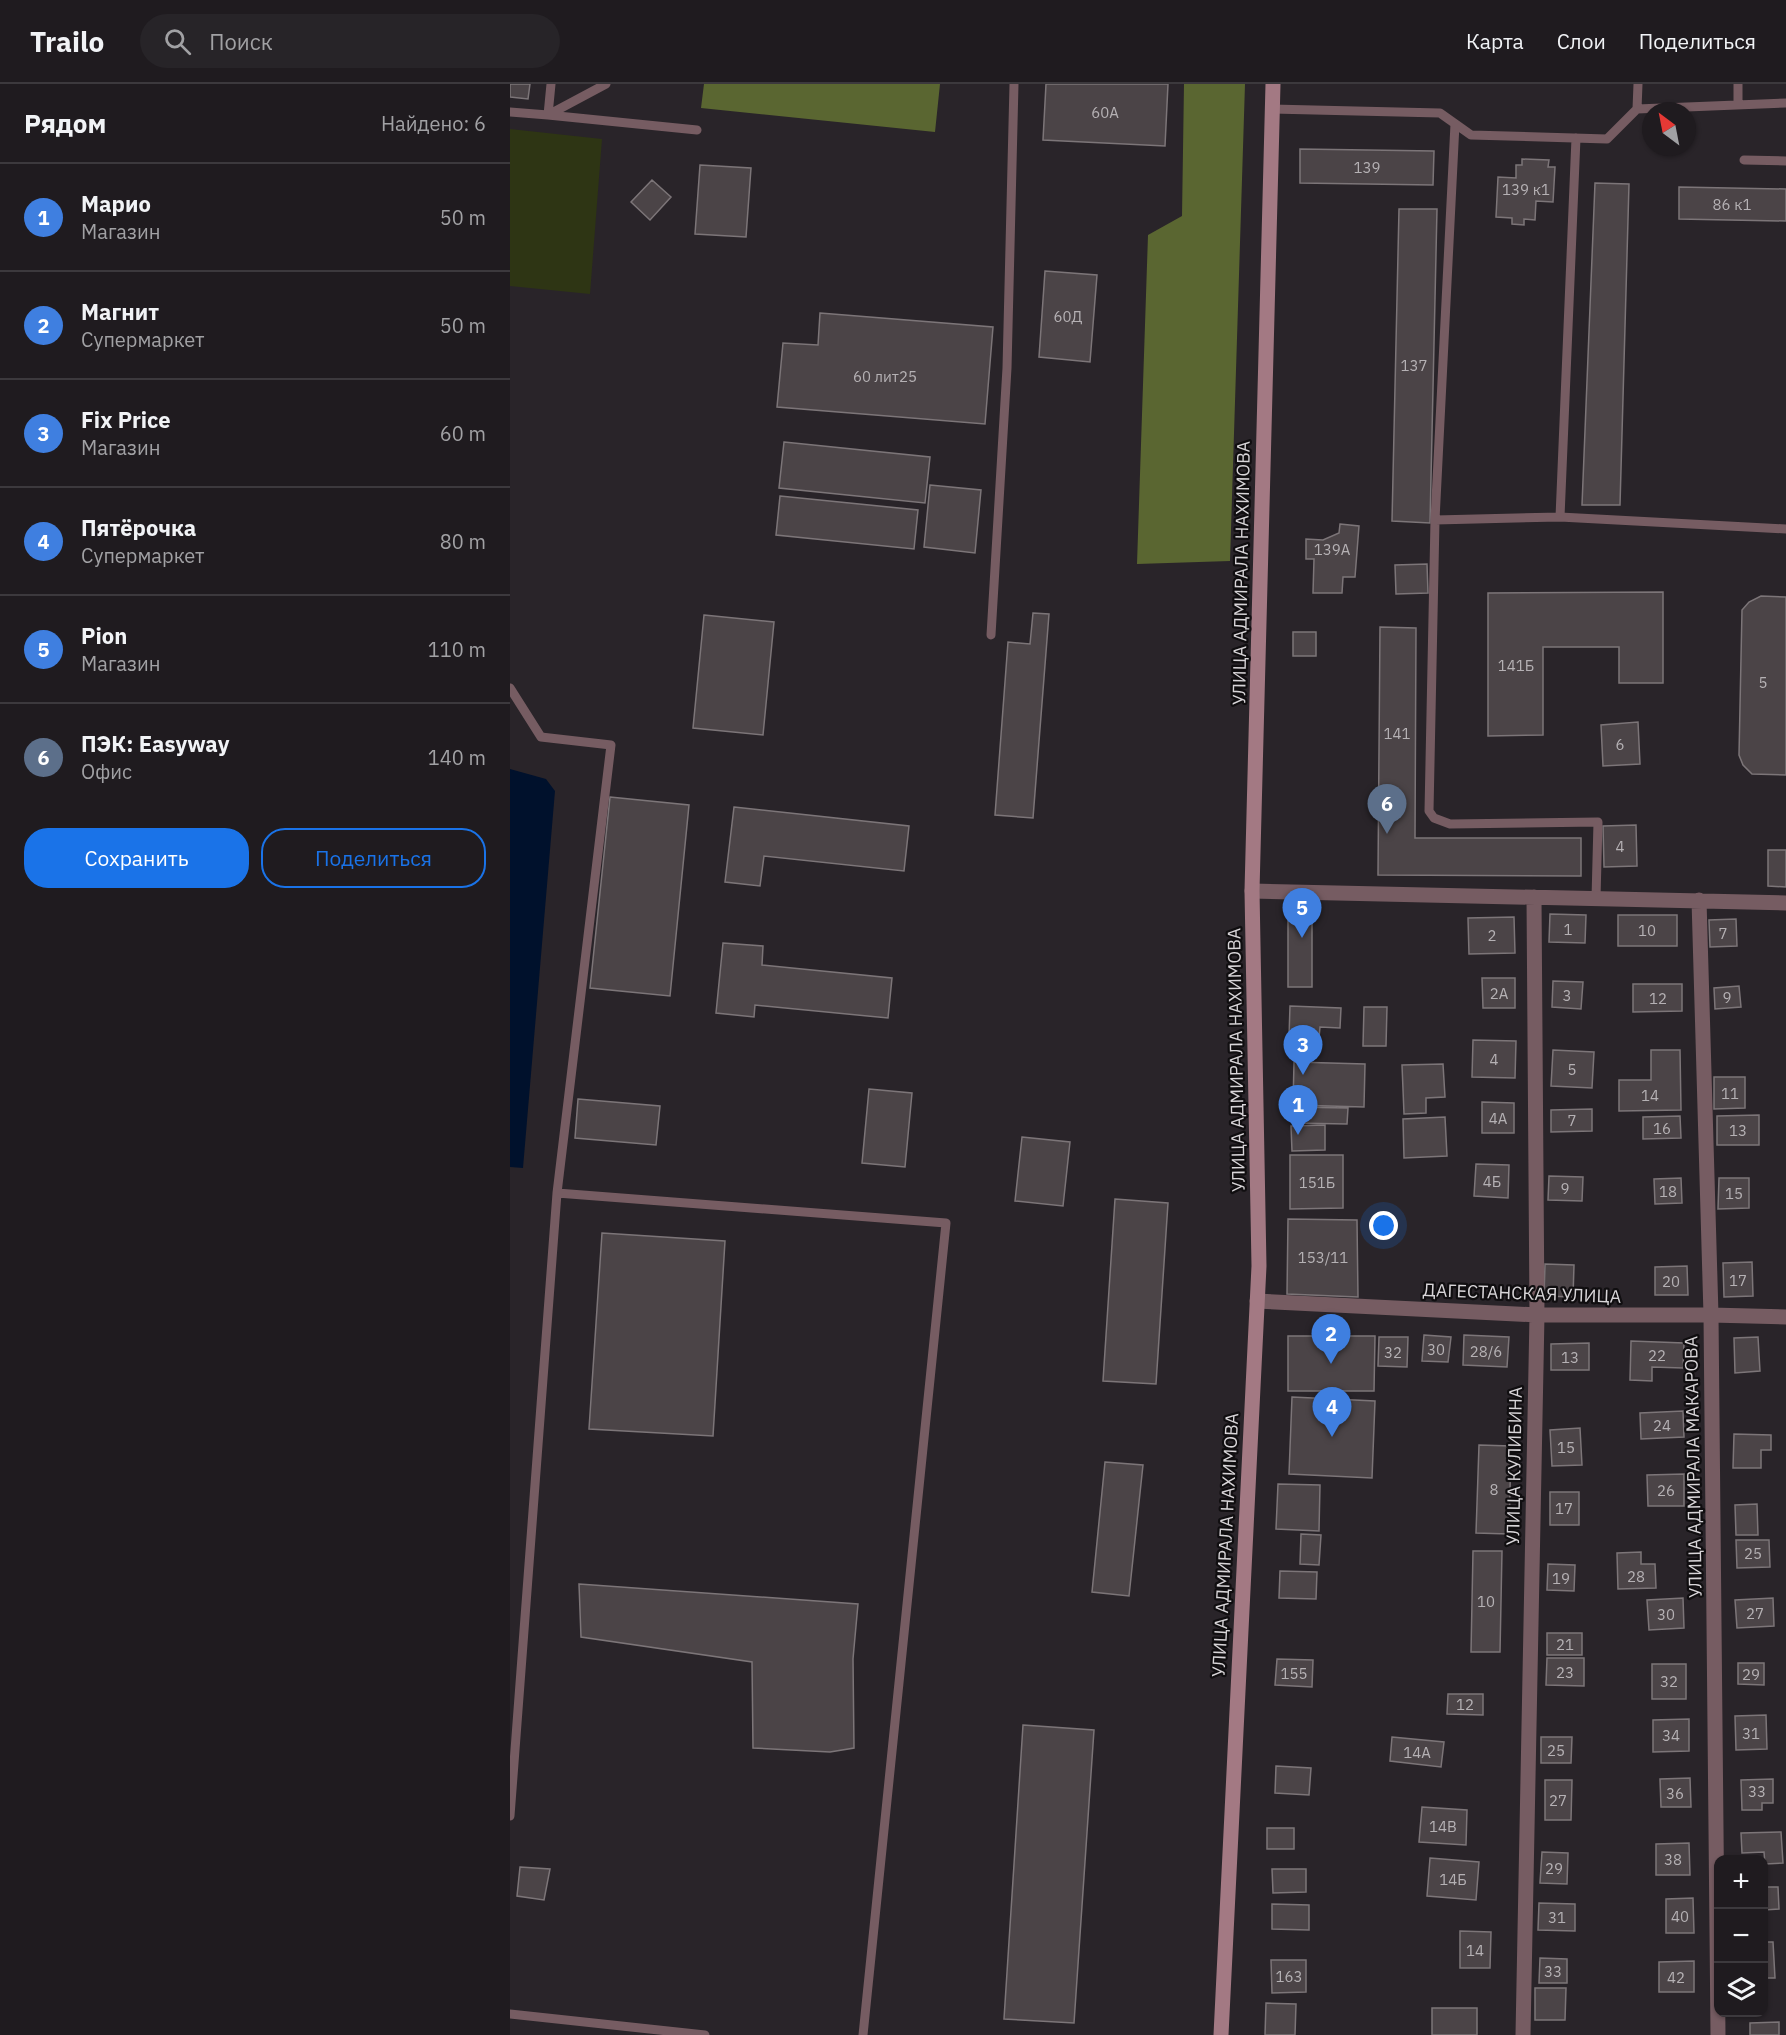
<!DOCTYPE html>
<html lang="ru">
<head>
<meta charset="utf-8">
<style>
  body { margin:0; font-family:"IBM Plex Sans",sans-serif; background:#272428; color:#f1f3f6 }
  .controls { position:absolute; right:18px; bottom:18px; display:grid; overflow:hidden; border-radius:12px; box-shadow:0 2px 4px #0004 }
  .controls button { width:54px; height:54px; display:grid; place-items:center; padding:0; border:0; border-bottom:2px solid #3c393d; background:#1f1b1f; color:#f1f3f6; font:30px sans-serif }
  .compass { position:absolute; left:1132px; top:18px; width:54px; height:54px; border-radius:50%; background:#1f1b1f; box-shadow:0 2px 4px #0004; rotate:328deg }
  .you { position:absolute; left:874px; top:1142px; width:21px; height:21px; margin:-15px; border:4px solid #fff; border-radius:50%; background:#1a73e8; box-shadow:0 0 0 9px #1a73e833 }
  .badge { display:grid; place-items:center; width:39px; height:39px; border-radius:50%; background:#1a73e8; color:#fff; font-size:20px; font-weight:700 }
  .pin { position:absolute; translate:-50% -50px; filter:drop-shadow(0 2px 3px #0008) }
  .pin::after { content:''; position:absolute; top:32px; width:21px; height:18px; background:inherit; clip-path:polygon(0 0,100% 0,50% 100%) }
  .list { margin:0; padding:0; list-style:none }
  h2 { display:flex; justify-content:space-between; align-items:center; height:78px; margin:0; padding:0 24px; font-size:26px }
  h2 small { font-size:20px; font-weight:400; color:#a1a1a4 }
  .list li { display:grid; grid-template-columns:39px 1fr auto; gap:18px; align-items:center; box-sizing:border-box; height:108px; padding:0 24px; border-top:2px solid #3c393d }
  .list b { display:block; font-size:22px; white-space:nowrap }
  .list p { margin:0; font-size:20px; white-space:nowrap; color:#a1a1a4 }
  .list em { font-size:20px; font-style:normal; color:#a1a1a4 }
  .actions { display:flex; gap:12px; padding:18px 24px }
  .actions a { flex:1; padding:14px 0; border:2px solid #1a73e8; border-radius:24px; text-align:center; font-size:21px; color:#1a73e8 }
  .actions .main { background:#1a73e8; color:#fff }
  .icon { flex:none; width:33px; height:33px; fill:none; stroke:currentColor; stroke-width:2; stroke-linecap:round; stroke-linejoin:round }
  .map { position:relative; flex:none; width:1276px; height:1951px; overflow:hidden }
  header { display:flex; align-items:center; gap:36px; box-sizing:border-box; height:84px; padding:0 30px; background:#1f1b1f; border-bottom:2px solid #3c393d }
  header strong { font-size:28px }
  nav { display:flex; gap:33px; margin-inline-start:auto; font-size:21px }
  .search { width:420px; height:54px; background:#272428; display:flex; align-items:center; gap:15px; box-sizing:border-box; padding:0 21px; border-radius:33px; color:#a1a1a4; font-size:22px }
  main { display:flex }
  aside { flex:1; background:#1f1b1f }
  .map>svg:first-child { display:block }
  .green { fill:#2e3514 }
  .forest { fill:#5a6631 }
  .water { fill:#00112c }
  .building { fill:#4b4447; stroke:#7c7578; stroke-width:1.5 }
  .lines { fill:none; stroke-linecap:round; stroke-linejoin:round }
  .lane { stroke:#765c62; stroke-width:9 }
  .street { stroke:#765c62; stroke-width:15 }
  .secondary { stroke:#a37983; stroke-width:15 }
  .labels { text-anchor:middle; dominant-baseline:central; stroke-width:4.5; stroke-linejoin:round; paint-order:stroke }
  .number-label { font-size:15px; fill:#b5b1b4 }
  .street-label { font-size:18px; fill:#d8d5d8; stroke:#100e10 }
</style>
</head>
<body>
<header>
<strong>Trailo</strong>
<div class="search"><svg class="icon" aria-label="search" viewBox="0 0 24 24"><circle cx="10" cy="10" r="6"/><path d="M15 15l6 6"/></svg>Поиск</div>
<nav><a>Карта</a><a>Слои</a><a>Поделиться</a></nav>
</header>
<main>
<aside>
<h2>Рядом<small>Найдено: 6</small></h2>
<ul class="list">
<li><span class="badge" style="background:#3f7fe0">1</span><div><b>Марио</b><p>Магазин</p></div><em>50 m</em></li>
<li><span class="badge" style="background:#3f7fe0">2</span><div><b>Магнит</b><p>Супермаркет</p></div><em>50 m</em></li>
<li><span class="badge" style="background:#3f7fe0">3</span><div><b>Fix Price</b><p>Магазин</p></div><em>60 m</em></li>
<li><span class="badge" style="background:#3f7fe0">4</span><div><b>Пятёрочка</b><p>Супермаркет</p></div><em>80 m</em></li>
<li><span class="badge" style="background:#3f7fe0">5</span><div><b>Pion</b><p>Магазин</p></div><em>110 m</em></li>
<li><span class="badge" style="background:#5c6f8a">6</span><div><b>ПЭК: Easyway</b><p>Офис</p></div><em>140 m</em></li>
</ul>
<div class="actions"><a class="main">Сохранить</a><a>Поделиться</a></div>
</aside>
<div class="map">
<svg width="1276" height="1951" viewBox="0 0 1276 1951">
  <rect width="100%" height="100%" fill="#292429"/>
  <!-- green -->
  <path class="green" d="M0,45L92,55L80,210L0,202Z"/>
  <!-- forest -->
  <path class="forest" d="M194,0H430L425,48L191,24Z
    M674,0H735L720,477L627,480L638,151L672,132Z"/>
  <!-- water -->
  <path class="water" d="M0,685L36,695L45,707L13,1084L0,1083Z"/>
  <!-- building -->
  <path class="building" d="M0,0H20L18,15L0,13Z
    M536,0H658L655,62L533,56Z
    M790,65L924,67L923,101L790,99Z
    M1012,75L1039,76L1038,83H1045L1043,118L1026,117L1025,136L1014,135V141L1002,140V134L986,133L988,93L1006,94V81H1012Z
    M190,81L241,84L236,153L185,150Z
    M142,96L161,113L140,136L121,118Z
    M1085,99L1119,100L1110,421H1072Z
    M1169,103L1276,105V137L1169,135Z
    M889,125H927L920,439L882,437Z
    M535,187L587,191L580,278L529,273Z
    M310,229L483,243L475,340L267,323L273,259L308,261Z
    M274,358L420,373L415,419L269,404Z
    M420,401L471,406L465,469L414,463Z
    M270,412L408,426L404,465L266,451Z
    M830,440L849,442L845,493H833L832,509H803L804,475H796V455L813,456L829,449Z
    M917,480L918,509L886,510L885,481Z
    M1153,508V599H1109V563H1033V651L978,652V509Z
    M1251,512L1276,513V691L1242,690L1233,681L1229,671L1232,526L1239,518Z
    M523,529L539,530L523,734L485,731L498,558L520,560Z
    M194,531L264,538L253,651L183,644Z
    M870,543L906,544L905,754H1071V792L868,791Z
    M783,548H806V572H783Z
    M1128,638L1130,680L1093,682L1091,641Z
    M100,713L179,721L160,912L80,904Z
    M224,723L399,742L394,787L254,772L250,802L215,798Z
    M1126,741L1127,782L1094,783L1093,742Z
    M1258,766H1276V803L1258,802Z
    M1040,830L1076,831L1075,859L1039,858Z
    M1108,831H1167V862H1108Z
    M1004,833L1005,869L959,870L958,834Z
    M802,835V903H778V836Z
    M1226,835L1227,862L1200,863L1199,836Z
    M213,859L253,862L252,881L382,894L378,934L245,921L244,933L206,929Z
    M972,894H1005V924H973Z
    M1043,897L1073,898L1071,925L1042,923Z
    M1123,900H1172V927L1123,928Z
    M1229,902L1231,923L1205,925L1204,904Z
    M780,922L831,924L830,944L810,943L809,954L779,953Z
    M854,923H877L876,962H853Z
    M963,956L1006,957L1005,994L962,993Z
    M1043,966L1084,968L1082,1004L1041,1002Z
    M1141,966H1170L1171,1026L1109,1027V996H1141Z
    M784,978L855,980L854,1023L783,1021Z
    M933,980L935,1013L916,1014V1029L894,1030L892,981Z
    M1204,993H1235V1024L1204,1025Z
    M359,1005L402,1009L395,1083L352,1079Z
    M68,1015L150,1022L146,1061L65,1054Z
    M972,1018L1004,1019V1049H972Z
    M783,1023L838,1024L837,1040L783,1039Z
    M1082,1025V1047L1041,1048V1026Z
    M1249,1031V1061H1207V1032Z
    M1170,1032L1171,1054L1133,1055V1033Z
    M935,1033L937,1072L894,1074L893,1035Z
    M815,1041V1066L782,1067L781,1042Z
    M512,1053L560,1058L553,1122L505,1117Z
    M780,1071H833V1124L780,1125Z
    M966,1080L999,1081L998,1114L964,1112Z
    M1039,1092L1073,1093L1072,1117L1038,1116Z
    M1171,1094L1172,1119L1145,1120L1144,1095Z
    M1209,1094H1239V1124L1208,1125Z
    M605,1115L658,1119L646,1300L593,1297Z
    M778,1135L847,1136L848,1213L777,1210Z
    M92,1149L215,1157L203,1352L79,1345Z
    M1242,1178L1243,1212L1214,1213L1213,1179Z
    M1035,1180L1064,1181L1063,1213L1034,1212Z
    M1177,1182L1178,1211H1145V1183Z
    M914,1251L941,1253L938,1278L912,1277Z
    M954,1251L999,1253L997,1283L953,1281Z
    M778,1252H865L864,1307H778Z
    M869,1253H898L897,1283L868,1282Z
    M1248,1253L1250,1287L1225,1289L1224,1254Z
    M1121,1257L1174,1259L1173,1284L1142,1283V1297L1120,1296Z
    M1079,1259V1286H1041V1260Z
    M782,1313L865,1317L862,1394L779,1390Z
    M1173,1327L1174,1353L1131,1355L1130,1329Z
    M1070,1344L1072,1381L1042,1382L1040,1346Z
    M1224,1350L1261,1351V1366H1251V1384H1223Z
    M969,1361L1001,1362L999,1450L966,1449Z
    M595,1378L633,1381L619,1512L582,1508Z
    M1174,1390V1422H1138L1137,1391Z
    M768,1400L810,1401L809,1447L766,1445Z
    M1040,1408H1069V1441H1040Z
    M1247,1420L1248,1451H1226L1225,1421Z
    M791,1450L811,1451L809,1481L790,1480Z
    M1226,1456H1259L1260,1483L1227,1484Z
    M963,1467H992L990,1568H961Z
    M1131,1468V1480H1145L1146,1504L1108,1505L1107,1469Z
    M1038,1480L1065,1481L1064,1507L1037,1506Z
    M770,1487L807,1488L806,1515L769,1514Z
    M69,1500L348,1520L343,1575L344,1664L320,1668L243,1664L242,1578L71,1553Z
    M1173,1514L1174,1544L1139,1546L1137,1516Z
    M1263,1514L1264,1542L1227,1544L1225,1516Z
    M1037,1549H1072V1571H1037Z
    M1037,1574H1074V1602L1036,1601Z
    M767,1575L803,1576L802,1603L765,1601Z
    M1228,1579H1254V1601L1228,1600Z
    M1142,1580H1176V1615H1142Z
    M938,1610H973V1631L937,1630Z
    M1256,1631L1257,1665L1226,1666L1225,1632Z
    M1179,1635V1667L1143,1668V1636Z
    M513,1641L584,1646L564,1939L494,1935Z
    M882,1653L934,1658L931,1683L880,1677Z
    M1031,1653H1062L1061,1679H1031Z
    M766,1682L801,1684L799,1711L765,1709Z
    M1180,1694L1181,1723H1151L1150,1695Z
    M1263,1695V1719H1252V1726H1232L1231,1696Z
    M1035,1696H1062L1061,1736H1035Z
    M912,1723L957,1726L956,1761L909,1758Z
    M757,1744H784V1765H757Z
    M1271,1748L1273,1779L1255,1780L1254,1768L1232,1769L1231,1749Z
    M1179,1759L1180,1791H1146V1760Z
    M1032,1768L1058,1769L1057,1800L1030,1799Z
    M920,1774L969,1778L966,1816L917,1812Z
    M10,1783L40,1785L34,1816L7,1812Z
    M762,1785H796V1808L763,1809Z
    M1254,1803H1268L1269,1825L1254,1826Z
    M1183,1814L1184,1849H1156V1815Z
    M1029,1819L1065,1820V1847L1028,1846Z
    M762,1820L799,1821V1846L762,1845Z
    M950,1847L981,1848L980,1884H950Z
    M1254,1858H1263L1265,1894H1254Z
    M1030,1874L1057,1875V1899H1029Z
    M761,1876H796V1908L762,1909Z
    M1184,1877V1908H1149V1878Z
    M1025,1904H1056L1055,1936H1025Z
    M756,1919L786,1920L785,1951H755Z
    M922,1924H967V1951H922Z
    M1269,1938V1951H1240V1939Z"/>
  <g class="lines">
    <!-- lane -->
    <path class="lane" d="M41,0L38,31L187,46
      M1228,0V20
      M762,25L930,29L961,51L1097,55L1127,25L1276,19
      M1127,25L1128,0
      M0,28L38,31L96,0
      M945,40L925,436L919,727L924,734L940,740L1088,738L1086,814
      M1234,76L1276,77
      M1050,433L1066,54
      M925,436L1050,433L1276,445
      M481,551L497,284L504,0
      M0,604L31,653L101,661L47,1109
      M0,1732L47,1109L436,1139L353,1951
      M0,1930L195,1951"/>
    <!-- street -->
    <path class="street" d="M742,807L1276,819
      M1189,816L1201,1231L1208,1951
      M747,1217L1027,1231H1201L1276,1233
      M1013,1951L1027,1231L1024,813"/>
    <!-- secondary -->
    <path class="secondary" d="M711,1951L749,1182L742,807L763,0"/>
  </g>
  <g class="labels">
    <!-- number labels -->
    <g class="number-label">
      <text x="595" y="28">60А</text>
      <text x="857" y="83">139</text>
      <text x="1016" y="105">139 к1</text>
      <text x="1222" y="120">86 к1</text>
      <text x="558" y="232">60Д</text>
      <text x="904" y="281">137</text>
      <text x="375" y="292">60 лит25</text>
      <text x="822" y="465">139А</text>
      <text x="1006" y="581">141Б</text>
      <text x="1253" y="598">5</text>
      <text x="887" y="649">141</text>
      <text x="1110" y="660">6</text>
      <text x="1110" y="762">4</text>
      <text x="1058" y="845">1</text>
      <text x="1137" y="846">10</text>
      <text x="1213" y="849">7</text>
      <text x="982" y="851">2</text>
      <text x="989" y="909">2А</text>
      <text x="1057" y="911">3</text>
      <text x="1217" y="913">9</text>
      <text x="1148" y="914">12</text>
      <text x="984" y="975">4</text>
      <text x="1062" y="985">5</text>
      <text x="1220" y="1009">11</text>
      <text x="1140" y="1011">14</text>
      <text x="988" y="1034">4А</text>
      <text x="1062" y="1036">7</text>
      <text x="1152" y="1044">16</text>
      <text x="1228" y="1046">13</text>
      <text x="982" y="1097">4Б</text>
      <text x="807" y="1098">151Б</text>
      <text x="1055" y="1104">9</text>
      <text x="1158" y="1107">18</text>
      <text x="1224" y="1109">15</text>
      <text x="813" y="1173">153/11</text>
      <text x="1228" y="1196">17</text>
      <text x="1161" y="1197">20</text>
      <text x="926" y="1265">30</text>
      <text x="976" y="1267">28/6</text>
      <text x="883" y="1268">32</text>
      <text x="1147" y="1271">22</text>
      <text x="1060" y="1273">13</text>
      <text x="1152" y="1341">24</text>
      <text x="1056" y="1363">15</text>
      <text x="984" y="1405">8</text>
      <text x="1156" y="1406">26</text>
      <text x="1054" y="1424">17</text>
      <text x="1243" y="1469">25</text>
      <text x="1126" y="1492">28</text>
      <text x="1051" y="1494">19</text>
      <text x="976" y="1517">10</text>
      <text x="1245" y="1529">27</text>
      <text x="1156" y="1530">30</text>
      <text x="1055" y="1560">21</text>
      <text x="1055" y="1588">23</text>
      <text x="784" y="1589">155</text>
      <text x="1241" y="1590">29</text>
      <text x="1159" y="1597">32</text>
      <text x="955" y="1620">12</text>
      <text x="1241" y="1649">31</text>
      <text x="1161" y="1651">34</text>
      <text x="1046" y="1666">25</text>
      <text x="907" y="1668">14А</text>
      <text x="1247" y="1707">33</text>
      <text x="1165" y="1709">36</text>
      <text x="1048" y="1716">27</text>
      <text x="933" y="1742">14В</text>
      <text x="1163" y="1775">38</text>
      <text x="1044" y="1784">29</text>
      <text x="943" y="1795">14Б</text>
      <text x="1170" y="1832">40</text>
      <text x="1047" y="1833">31</text>
      <text x="965" y="1866">14</text>
      <text x="1043" y="1887">33</text>
      <text x="779" y="1892">163</text>
      <text x="1166" y="1893">42</text>
    </g>
    <!-- street labels -->
    <g class="street-label">
      <text transform="translate(731 489) rotate(-89)">УЛИЦА АДМИРАЛА НАХИМОВА</text>
      <text transform="translate(726 976) rotate(-91)">УЛИЦА АДМИРАЛА НАХИМОВА</text>
      <text transform="translate(1012 1209) rotate(2)">ДАГЕСТАНСКАЯ УЛИЦА</text>
      <text transform="translate(1004 1382) rotate(-89)">УЛИЦА КУЛИБИНА</text>
      <text transform="translate(1183 1383) rotate(-91)">УЛИЦА АДМИРАЛА МАКАРОВА</text>
      <text transform="translate(715 1461) rotate(-87)">УЛИЦА АДМИРАЛА НАХИМОВА</text>
    </g>
  </g>
</svg>
<div class="controls">
<button>+</button>
<button>−</button>
<button><svg class="icon" aria-label="layers" viewBox="0 0 24 24"><path d="M12 4l9 5-9 5-9-5zM3 14l9 5 9-5"/></svg></button>
</div>
<svg class="compass" viewBox="-18 -18 36 36"><path d="M0-13l5 13h-10z" fill="#e53935"/><path d="M0 13l5-13h-10z" fill="#a1a1a4"/></svg>
<div class="you"></div>
<div class="pin badge" style="left:788px;top:1051px;background:#3f7fe0">1</div>
<div class="pin badge" style="left:821px;top:1280px;background:#3f7fe0">2</div>
<div class="pin badge" style="left:793px;top:991px;background:#3f7fe0">3</div>
<div class="pin badge" style="left:822px;top:1353px;background:#3f7fe0">4</div>
<div class="pin badge" style="left:792px;top:854px;background:#3f7fe0">5</div>
<div class="pin badge" style="left:877px;top:750px;background:#5c6f8a">6</div>
</div>
</main>
</body>
</html>
